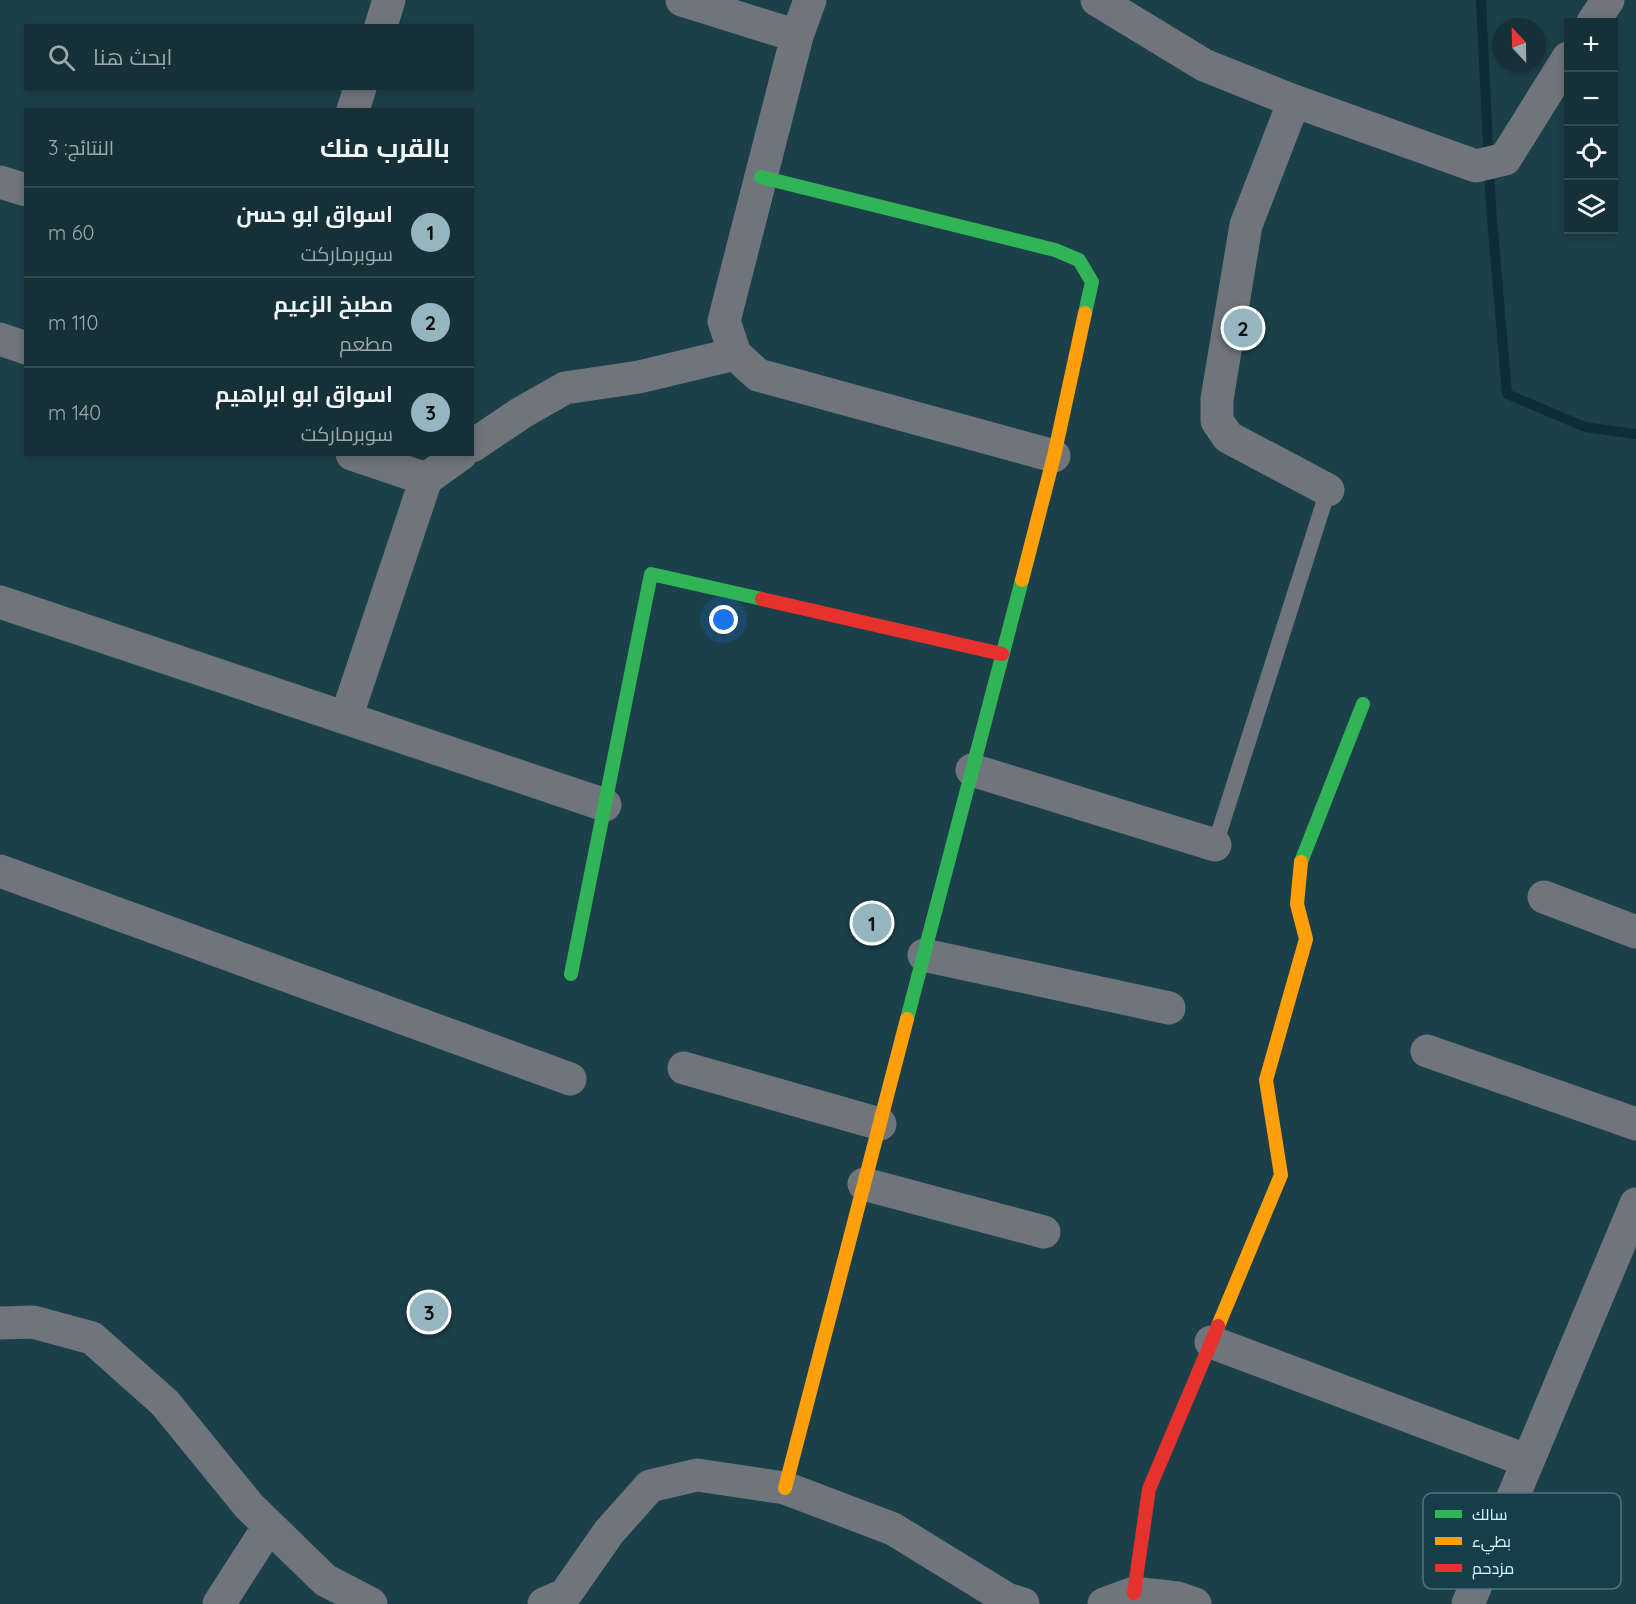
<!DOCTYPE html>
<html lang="ar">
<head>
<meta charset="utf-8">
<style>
  body { margin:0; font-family:Quicksand,Cairo,sans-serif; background:#1e383f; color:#f1f3f6; direction:rtl }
  .controls { position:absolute; right:18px; top:18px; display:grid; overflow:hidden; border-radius:0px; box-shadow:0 3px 9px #0003 }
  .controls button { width:54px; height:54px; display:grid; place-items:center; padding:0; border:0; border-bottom:2px solid #344b52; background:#153037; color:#f1f3f6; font:30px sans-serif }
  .compass { position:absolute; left:1492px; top:18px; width:54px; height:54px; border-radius:50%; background:#153037; box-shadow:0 3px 9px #0003; rotate:338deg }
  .you { position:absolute; left:724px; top:620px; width:21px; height:21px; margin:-15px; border:4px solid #fff; border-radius:50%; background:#1a73e8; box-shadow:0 0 0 9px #1a73e833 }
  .badge { display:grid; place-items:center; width:39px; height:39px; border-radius:50%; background:#96b6bf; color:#111; font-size:20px; font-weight:700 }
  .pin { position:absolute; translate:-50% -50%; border:3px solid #fff; box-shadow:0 2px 6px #0006 }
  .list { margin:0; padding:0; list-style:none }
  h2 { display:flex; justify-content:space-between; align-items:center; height:78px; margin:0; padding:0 24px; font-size:26px }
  h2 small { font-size:20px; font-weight:400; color:#9da9ad }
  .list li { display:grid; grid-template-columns:39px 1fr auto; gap:18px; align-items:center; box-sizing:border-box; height:90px; padding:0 24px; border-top:2px solid #344b52 }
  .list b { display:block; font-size:22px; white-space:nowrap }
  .list p { margin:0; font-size:20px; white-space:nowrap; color:#9da9ad }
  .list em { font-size:20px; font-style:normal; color:#9da9ad }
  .icon { flex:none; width:33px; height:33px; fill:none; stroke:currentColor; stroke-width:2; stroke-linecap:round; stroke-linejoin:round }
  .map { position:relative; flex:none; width:1636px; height:1604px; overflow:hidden; direction:ltr }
  .search { position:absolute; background:#153037; box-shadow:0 3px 9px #0003; left:24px; top:24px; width:450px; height:66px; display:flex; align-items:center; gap:15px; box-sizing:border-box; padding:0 21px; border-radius:0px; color:#9da9ad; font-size:22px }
  .panel { position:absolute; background:#153037; box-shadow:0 3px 9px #0003; left:24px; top:108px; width:450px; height:348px; border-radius:0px; direction:rtl }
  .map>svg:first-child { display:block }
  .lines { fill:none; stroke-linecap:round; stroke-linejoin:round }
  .stream { stroke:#0e2e37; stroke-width:10 }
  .lane { stroke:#70757b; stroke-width:16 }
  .street { stroke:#70757b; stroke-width:33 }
  .fast { stroke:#30b455; stroke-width:14 }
  .slow { stroke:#ff9f0a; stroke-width:14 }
  .jam { stroke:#e5322d; stroke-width:14 }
  .key { fill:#163e4a; stroke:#507580; stroke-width:1.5 }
  .key-label { font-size:16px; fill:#d8f5ff }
</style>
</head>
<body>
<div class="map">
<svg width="1636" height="1604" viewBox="0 0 1636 1604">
  <rect width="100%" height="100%" fill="#1c4049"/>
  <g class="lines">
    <!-- stream -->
    <path class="stream" d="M1481,0L1491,207L1507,394L1585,427L1636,434"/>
    <!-- lane -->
    <path class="lane" d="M1215,845L1328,490"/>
    <!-- street -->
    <path class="street" d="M682,0L797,36
      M810,0L797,36L724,321L735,354L758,375L1054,456
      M1097,0L1204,65L1294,101L1476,166L1505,159L1568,58
      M1593,22L1608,0
      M381,26L389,0
      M1294,101L1246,225L1217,399V421L1228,437L1328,490
      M353,110L360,88
      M0,182L26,190
      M0,339L26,348
      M472,446L521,413L565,388L639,377L735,354
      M352,454L426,479L461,454
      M0,602L605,805
      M346,718L426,479
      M972,770L1215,845
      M0,871L570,1079
      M1544,897L1636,932
      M924,955L1169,1008
      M1427,1051L1636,1124
      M684,1068L880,1124
      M864,1184L1044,1232
      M0,1323L33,1322L92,1338L165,1403L249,1506L325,1580L371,1604
      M1211,1342L1528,1461
      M219,1604L269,1526
      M544,1604L565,1595L609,1532L650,1486L697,1475L785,1488L893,1529L1007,1599L1023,1604
      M1104,1604L1134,1593L1177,1598L1195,1604
      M1468,1604L1636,1204"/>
    <!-- fast -->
    <path class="fast" d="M761,177L1055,250L1079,260L1092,282L1085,313
      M1301,862L1363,704
      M571,974L651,574L762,599
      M907,1019L1022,580"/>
    <!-- slow -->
    <path class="slow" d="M1022,580L1054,456L1085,313
      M1218,1326L1281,1175L1266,1080L1306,939L1297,904L1301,862
      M785,1488L907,1019"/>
    <!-- jam -->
    <path class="jam" d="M762,599L1002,654
      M1134,1593L1149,1489L1218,1326"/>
  </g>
  <!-- legend -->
  <rect x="1423" y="1493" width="198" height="96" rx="9" class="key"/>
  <rect x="1435" y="1510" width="27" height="8" fill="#30b455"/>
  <rect x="1435" y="1537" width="27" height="8" fill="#ff9f0a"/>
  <rect x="1435" y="1564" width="27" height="8" fill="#e5322d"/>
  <g class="key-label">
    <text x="1472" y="1520">سالك</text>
    <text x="1472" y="1547">بطيء</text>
    <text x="1472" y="1574">مزدحم</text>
  </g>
</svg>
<div class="controls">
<button>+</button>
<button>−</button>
<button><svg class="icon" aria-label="locate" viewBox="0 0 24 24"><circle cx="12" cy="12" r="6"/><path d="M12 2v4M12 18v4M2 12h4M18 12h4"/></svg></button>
<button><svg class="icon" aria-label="layers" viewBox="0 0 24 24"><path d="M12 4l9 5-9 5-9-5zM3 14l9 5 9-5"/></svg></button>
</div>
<svg class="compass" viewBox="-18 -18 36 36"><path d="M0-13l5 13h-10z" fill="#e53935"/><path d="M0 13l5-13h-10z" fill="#9da9ad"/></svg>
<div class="you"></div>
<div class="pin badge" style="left:872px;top:923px">1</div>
<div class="pin badge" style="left:1243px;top:328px">2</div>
<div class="pin badge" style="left:429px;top:1312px">3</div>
<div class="search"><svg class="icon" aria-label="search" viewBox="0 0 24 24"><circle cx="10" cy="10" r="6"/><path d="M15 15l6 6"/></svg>ابحث هنا</div>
<section class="panel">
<h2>بالقرب منك<small>النتائج: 3</small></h2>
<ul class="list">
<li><span class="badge">1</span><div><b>اسواق ابو حسن</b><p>سوبرماركت</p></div><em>60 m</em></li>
<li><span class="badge">2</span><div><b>مطبخ الزعيم</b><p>مطعم</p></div><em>110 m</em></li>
<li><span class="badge">3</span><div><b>اسواق ابو ابراهيم</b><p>سوبرماركت</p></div><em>140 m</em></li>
</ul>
</section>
</div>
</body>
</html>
